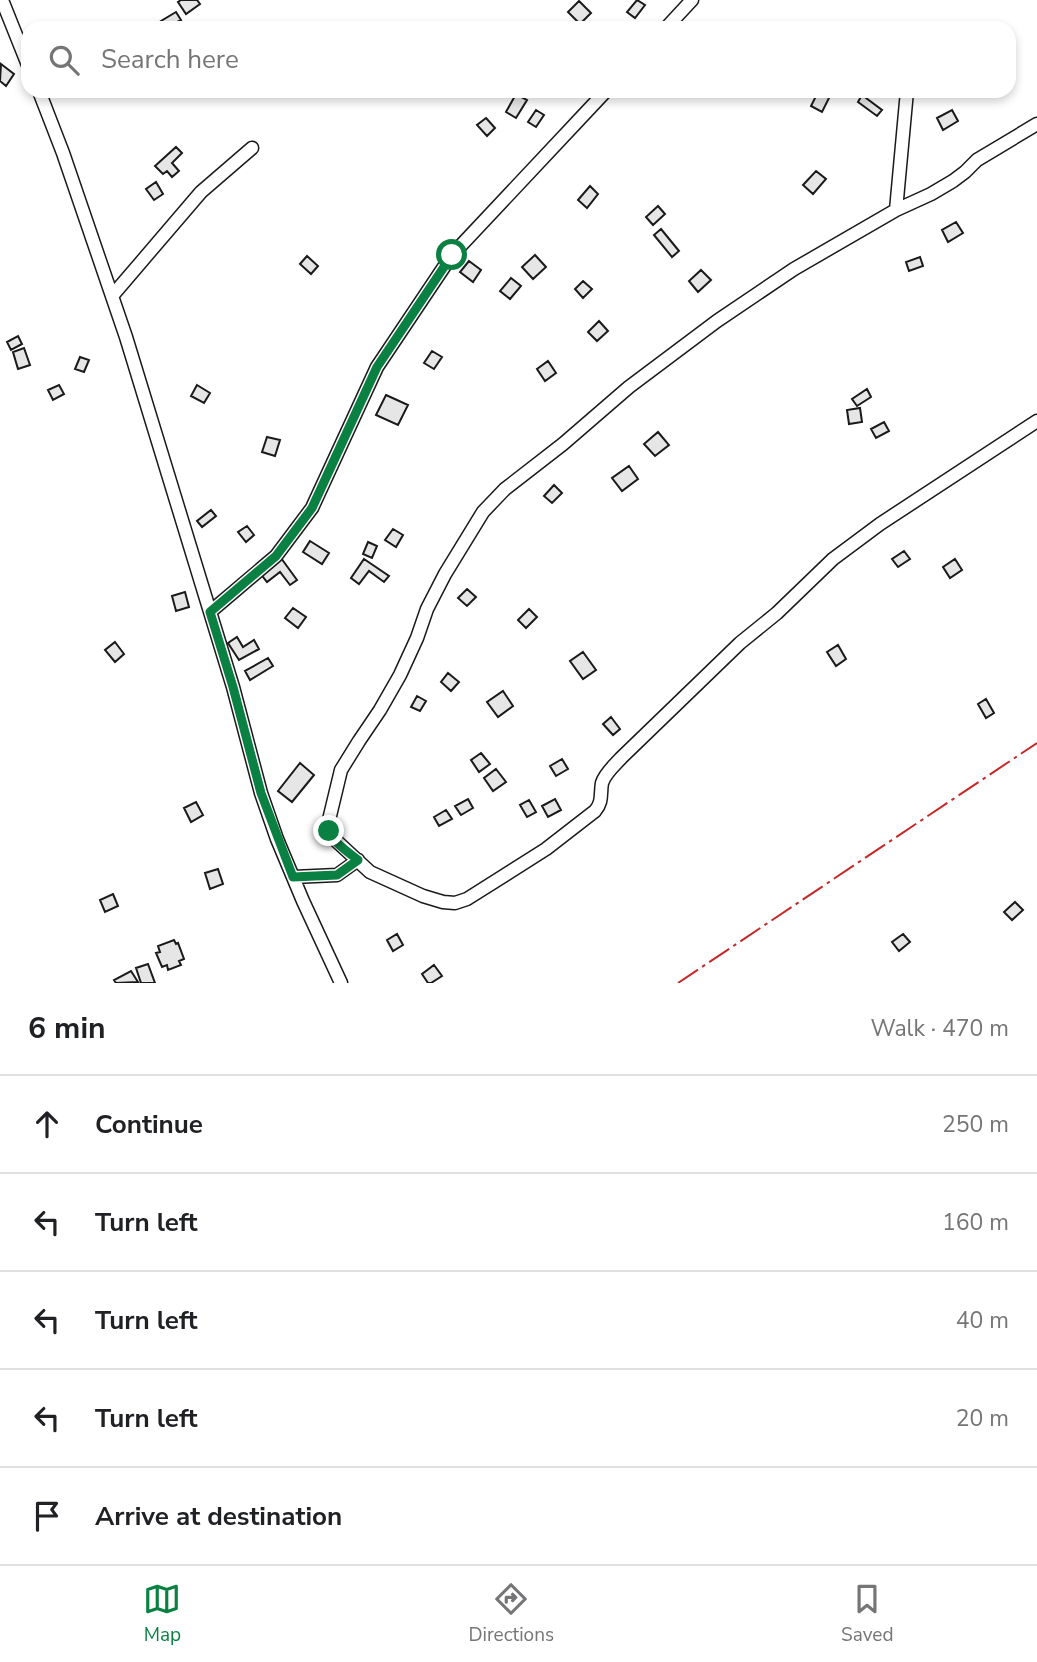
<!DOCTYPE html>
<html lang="en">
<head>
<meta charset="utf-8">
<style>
  body { margin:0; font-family:"Nunito Sans",sans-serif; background:#f2f2f2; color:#202124 }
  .stop { position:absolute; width:21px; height:21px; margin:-16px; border:5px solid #0b8043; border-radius:50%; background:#fff }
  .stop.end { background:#0b8043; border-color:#fff; box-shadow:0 2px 7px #0008 }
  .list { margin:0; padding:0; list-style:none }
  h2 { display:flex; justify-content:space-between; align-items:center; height:91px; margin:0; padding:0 28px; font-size:30px }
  h2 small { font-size:23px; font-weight:400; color:#757577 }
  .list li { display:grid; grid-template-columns:46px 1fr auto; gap:21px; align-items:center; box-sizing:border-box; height:98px; padding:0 28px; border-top:2px solid #e0e0e0 }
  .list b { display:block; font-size:26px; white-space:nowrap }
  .list em { font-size:23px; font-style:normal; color:#757577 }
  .icon { flex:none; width:38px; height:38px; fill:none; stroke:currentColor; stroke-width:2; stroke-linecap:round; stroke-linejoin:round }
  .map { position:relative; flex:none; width:1037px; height:983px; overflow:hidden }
  .search { position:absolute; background:#fff; box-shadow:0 4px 10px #0003; left:21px; right:21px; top:21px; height:77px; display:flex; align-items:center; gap:18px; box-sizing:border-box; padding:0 24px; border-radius:21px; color:#757577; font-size:26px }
  .sheet { height:581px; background:#fff }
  nav { display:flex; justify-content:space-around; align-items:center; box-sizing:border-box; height:98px; border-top:2px solid #e0e0e0; background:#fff; font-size:19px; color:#757577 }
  nav a { display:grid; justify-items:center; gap:4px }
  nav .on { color:#0b8043 }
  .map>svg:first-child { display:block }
  .building { fill:#e6e6e6; stroke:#1a1a1a; stroke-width:2 }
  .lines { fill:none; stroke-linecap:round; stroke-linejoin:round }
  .minor-casing { stroke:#1a1a1a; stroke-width:15 }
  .minor { stroke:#fff; stroke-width:12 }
  .power { stroke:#c62828; stroke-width:2; stroke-dasharray:24 5 3.5 5; stroke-linecap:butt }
  .route { stroke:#0b8043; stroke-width:9 }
</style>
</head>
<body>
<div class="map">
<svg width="1037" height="983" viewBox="0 0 1037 983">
  <rect width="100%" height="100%" fill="#fff"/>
  <!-- building -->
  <path class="building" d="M181,0H197L200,4L186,14L178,2Z
    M637,0L645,5L635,18L627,12Z
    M579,1L591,13L580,24L568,12Z
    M176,12L181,20L166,28L161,21Z
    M1,64L14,74L6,86L0,81Z
    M818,92L829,98L822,112L811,106Z
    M516,94L527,100L516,118L506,112Z
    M862,95L882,110L877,116L858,102Z
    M536,110L544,115L536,127L528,122Z
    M952,110L958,121L943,130L937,118Z
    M486,118L495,128L487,136L477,125Z
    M176,147L182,153L172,163L179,171L172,177L167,171L163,174L155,166Z
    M816,171L826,179L813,194L803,185Z
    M156,182L163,194L154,200L146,189Z
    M590,186L598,194L587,208L578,200Z
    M658,206L665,214L653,225L646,217Z
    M956,222L963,233L948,242L942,230Z
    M661,229L679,251L672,257L654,235Z
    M535,255L546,267L533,279L522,267Z
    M307,256L318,266L311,274L300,264Z
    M920,257L923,266L909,271L906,262Z
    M469,261L481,270L473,282L460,272Z
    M701,270L711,280L698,292L689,281Z
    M511,278L521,286L510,299L500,291Z
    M583,281L592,289L583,298L575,289Z
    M599,321L608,331L597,341L588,332Z
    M18,336L22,344L11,350L7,342Z
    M24,348L30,365L18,369L13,352Z
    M432,351L442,357L434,369L424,363Z
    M80,357L89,360L84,372L75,369Z
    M548,361L556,373L545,381L537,369Z
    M59,385L64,394L53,400L48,390Z
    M197,385L210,393L204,403L191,396Z
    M867,389L871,397L857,406L852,399Z
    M386,395L408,405L398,425L376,415Z
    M860,408L862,422L849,424L847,410Z
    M884,422L889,431L876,438L871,429Z
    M658,432L669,445L655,456L644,444Z
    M267,437L280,440L275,456L262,452Z
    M629,466L638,479L622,491L612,478Z
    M554,485L562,493L552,503L544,496Z
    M211,510L216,516L202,527L197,521Z
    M247,526L254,535L246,542L238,532Z
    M393,529L403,535L396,547L385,540Z
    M310,541L329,553L322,564L303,552Z
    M368,542L377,546L372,558L363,554Z
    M904,551L910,559L898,567L892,559Z
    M281,558L297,580L290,585L280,572L267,582L260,573Z
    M364,559L389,576L384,582L369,571L359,584L351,578Z
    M955,559L962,570L950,578L943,567Z
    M467,589L476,597L467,606L458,598Z
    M185,592L189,607L176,611L172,596Z
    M293,608L306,617L298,628L285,618Z
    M529,609L537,617L526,628L518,620Z
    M237,637L243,647L254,640L259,649L239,660L228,643Z
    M115,642L124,654L115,662L105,650Z
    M838,645L846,659L836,666L827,652Z
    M583,652L596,670L583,679L570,661Z
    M268,658L273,666L250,680L245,671Z
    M448,673L459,682L451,691L441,682Z
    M503,691L513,706L498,717L487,702Z
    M417,696L426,701L420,711L411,707Z
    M986,699L994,713L986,718L978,704Z
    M611,717L620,729L613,735L603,724Z
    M481,753L490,764L479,772L471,760Z
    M562,759L568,769L556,776L550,766Z
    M300,763L314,775L292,802L278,791Z
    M496,769L506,782L493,791L484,778Z
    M468,799L473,808L461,815L455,806Z
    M555,799L561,810L548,817L542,806Z
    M529,800L536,812L527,817L520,805Z
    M196,802L203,815L191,822L184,808Z
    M446,810L452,819L439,826L434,817Z
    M218,869L223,884L210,889L205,873Z
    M113,894L118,906L105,912L100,900Z
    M1015,902L1023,910L1012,920L1004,912Z
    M397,934L403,945L393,951L387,940Z
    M903,934L910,942L899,951L892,942Z
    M174,940L176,944L178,943L184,959L179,961L181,965L168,970L167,965L162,967L156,953L160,952L158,946Z
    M148,964L155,983H141L136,968Z
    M434,965L442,976L431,983H428L422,974Z
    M131,971L138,982L116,983L114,980Z"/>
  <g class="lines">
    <!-- minor casing -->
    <g class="minor-casing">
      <path id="minor" d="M2,0L28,65
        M666,28L692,0
        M39,91L63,153L126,337L233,687L261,793L277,839L303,901L341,983
        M1037,124L977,160L965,172L953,181L931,194L896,210L794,269L717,321L629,387L563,444L505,489L483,512L445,574L427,609L417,638L400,675L380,710L359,741L341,770L328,824L332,837L370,872L423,896L443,902L455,903L467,899L546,849L595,811C603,802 600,794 602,783C605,773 615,765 621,758L740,643L777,613L833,559L880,524L1037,421
        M896,210L907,91
        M112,296L201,192L252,148
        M210,612L276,556L312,508L377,367L452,255L606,91
        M293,877L337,875L358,860"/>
    </g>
    <!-- minor -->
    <use href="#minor" class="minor"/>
    <!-- power -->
    <path class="power" d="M678,983L1037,743"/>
  </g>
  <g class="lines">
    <!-- route -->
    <path class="route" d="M329,831C334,843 348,852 358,860L337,875L293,877L261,793L233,687L210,612L276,556L312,508L377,367L452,255"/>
  </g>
</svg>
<div class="stop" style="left:452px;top:255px"></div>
<div class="stop end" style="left:329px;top:831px"></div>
<div class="search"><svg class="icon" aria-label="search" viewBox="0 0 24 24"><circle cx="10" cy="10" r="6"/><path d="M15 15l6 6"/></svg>Search here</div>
</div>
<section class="sheet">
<h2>6 min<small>Walk · 470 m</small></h2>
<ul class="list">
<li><svg class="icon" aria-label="ahead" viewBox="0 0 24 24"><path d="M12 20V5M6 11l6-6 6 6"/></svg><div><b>Continue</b></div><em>250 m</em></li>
<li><svg class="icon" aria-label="left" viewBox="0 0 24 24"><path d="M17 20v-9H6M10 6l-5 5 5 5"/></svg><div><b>Turn left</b></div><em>160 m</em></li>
<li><svg class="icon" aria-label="left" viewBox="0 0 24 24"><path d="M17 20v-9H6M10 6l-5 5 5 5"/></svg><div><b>Turn left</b></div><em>40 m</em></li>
<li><svg class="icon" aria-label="left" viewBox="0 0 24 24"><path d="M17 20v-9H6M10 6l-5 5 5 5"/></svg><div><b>Turn left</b></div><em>20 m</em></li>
<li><svg class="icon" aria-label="arrive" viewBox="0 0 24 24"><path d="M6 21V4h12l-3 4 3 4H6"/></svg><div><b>Arrive at destination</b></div></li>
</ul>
</section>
<nav>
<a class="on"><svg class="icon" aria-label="map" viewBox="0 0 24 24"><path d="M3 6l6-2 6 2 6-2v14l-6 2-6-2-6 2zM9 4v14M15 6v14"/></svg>Map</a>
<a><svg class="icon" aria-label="directions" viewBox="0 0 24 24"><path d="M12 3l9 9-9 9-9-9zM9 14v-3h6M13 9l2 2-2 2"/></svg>Directions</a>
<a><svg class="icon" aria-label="saved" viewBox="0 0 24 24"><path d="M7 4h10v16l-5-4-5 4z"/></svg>Saved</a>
</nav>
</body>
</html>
